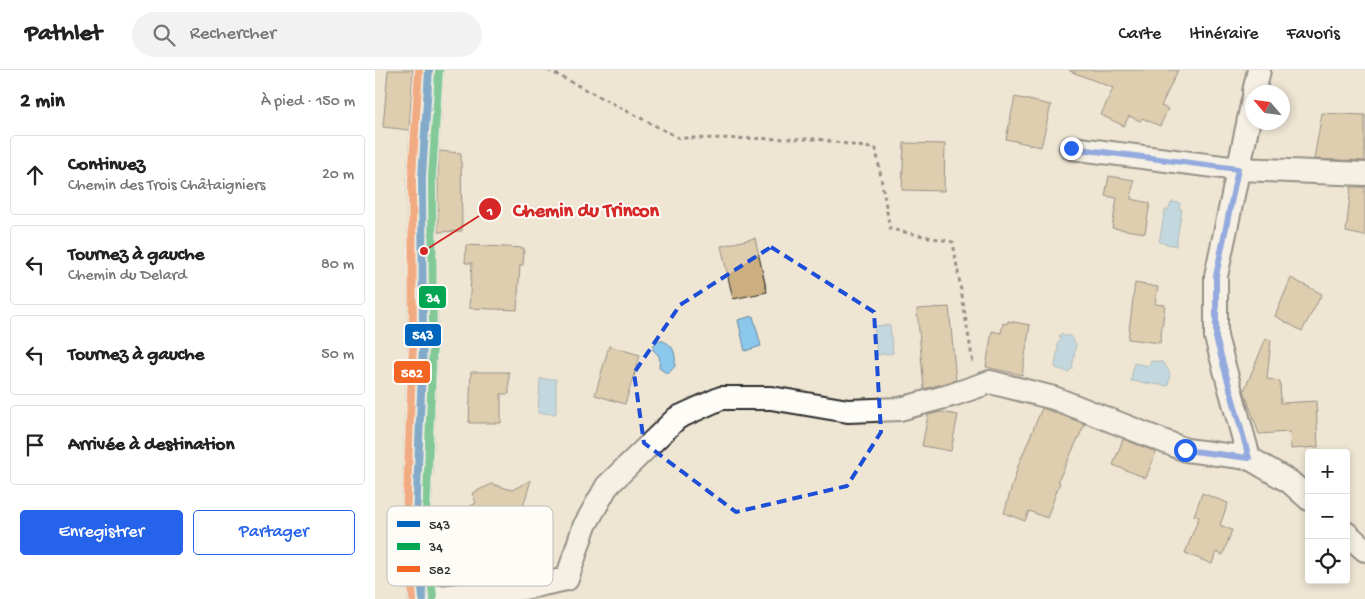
<!DOCTYPE html>
<html lang="fr">
<head>
<meta charset="utf-8">
<style>
  body { margin:0; font-family:"Gochi Hand",sans-serif; background:#f2f2f2; color:#222 }
  .controls { position:absolute; right:15px; bottom:15px; display:grid; overflow:hidden; border-radius:5px; box-shadow:0 2px 8px #0003 }
  .controls button { width:45px; height:45px; display:grid; place-items:center; padding:0; border:0; border-bottom:1px solid #e0e0e0; background:#fff; color:#222; font:25px sans-serif }
  .compass { position:absolute; left:870px; top:15px; width:45px; height:45px; border-radius:50%; background:#fff; box-shadow:0 2px 8px #0003; rotate:298deg }
  .stop { position:absolute; width:15px; height:15px; margin:-11px; border:4px solid #2563eb; border-radius:50%; background:#fff }
  .stop.end { background:#2563eb; border-color:#fff; box-shadow:0 1px 5px #0008 }
  .list { margin:0; padding:0; list-style:none }
  h2 { display:flex; justify-content:space-between; align-items:center; height:65px; margin:0; padding:0 20px; font-size:21px }
  h2 small { font-size:16px; font-weight:400; color:#767676 }
  .list li { display:grid; grid-template-columns:32px 1fr auto; gap:15px; align-items:center; box-sizing:border-box; height:80px; margin:0 10px 10px; padding:0 10px; border:1px solid #e0e0e0; border-radius:5px }
  .list b { display:block; font-size:19px; white-space:nowrap }
  .list p { margin:0; font-size:16px; white-space:nowrap; color:#767676 }
  .list em { font-size:16px; font-style:normal; color:#767676 }
  .actions { display:flex; gap:10px; padding:15px 20px }
  .actions a { flex:1; padding:11px 0; border:1px solid #2563eb; border-radius:5px; text-align:center; font-size:18px; color:#2563eb }
  .actions .main { background:#2563eb; color:#fff }
  .icon { flex:none; width:28px; height:28px; fill:none; stroke:currentColor; stroke-width:2; stroke-linecap:round; stroke-linejoin:round }
  .map { position:relative; flex:none; width:990px; height:529px; overflow:hidden }
  header { display:flex; align-items:center; gap:30px; box-sizing:border-box; height:70px; padding:0 25px; background:#fff; border-bottom:1px solid #e0e0e0 }
  header strong { font-size:24px }
  nav { display:flex; gap:28px; margin-inline-start:auto; font-size:18px }
  .search { width:350px; height:45px; background:#f2f2f2; display:flex; align-items:center; gap:12px; box-sizing:border-box; padding:0 18px; border-radius:28px; color:#767676; font-size:19px }
  main { display:flex }
  aside { flex:1; background:#fff }
  .map>svg:first-child { display:block }
  .water { fill:#8cc7ec; stroke:#65899f }
  .building { fill:#cbaf80; stroke:#2b2b2b }
  .lines { fill:none; stroke-linecap:round; stroke-linejoin:round }
  .minor-casing { stroke:#2b2b2b; stroke-width:26 }
  .tertiary-casing { stroke:#2b2b2b; stroke-width:31 }
  .path { stroke:#2b2b2b; stroke-width:3; stroke-dasharray:4 4; stroke-linecap:butt }
  .minor { stroke:#fdfcf7; stroke-width:22 }
  .tertiary { stroke:#fdfcf7; stroke-width:28 }
  .bus-1-casing { stroke:#fdfcf7; stroke-width:11 }
  .bus-2-casing { stroke:#fdfcf7; stroke-width:11 }
  .bus-3-casing { stroke:#fdfcf7; stroke-width:11 }
  .bus-1 { stroke:#0065bd; stroke-width:8 }
  .bus-2 { stroke:#00a651; stroke-width:8 }
  .bus-3 { stroke:#f26522; stroke-width:8 }
  .route { stroke:#2563eb; stroke-width:6 }
  .marked { fill:none; stroke:#1d4ed8; stroke-width:4; stroke-dasharray:10 6; stroke-linejoin:round }
  .key { fill:#fdfcf7; stroke:#bebdba; stroke-width:1 }
  .key-label { font-size:14px; fill:#2b2b2b }
  .leader { fill:none; stroke:#d62828; stroke-width:2 }
  .callout-dot { fill:#d62828; stroke:#fdfcf7; stroke-width:2 }
  .mark-label { font-size:15px; text-anchor:middle; font-weight:bold; fill:#fff }
  .callout-label { font-size:20px; text-anchor:middle; font-weight:bold; fill:#d62828; stroke:#fdfcf7; stroke-width:4; stroke-linejoin:round; paint-order:stroke }
  .line-badge { stroke:#fdfcf7; stroke-width:2 }
  .badge-label { font-size:14px; text-anchor:middle; font-weight:bold; fill:#fff }
</style>
</head>
<body>
<header>
<strong>Pathlet</strong>
<div class="search"><svg class="icon" aria-label="search" viewBox="0 0 24 24"><circle cx="10" cy="10" r="6"/><path d="M15 15l6 6"/></svg>Rechercher</div>
<nav><a>Carte</a><a>Itinéraire</a><a>Favoris</a></nav>
</header>
<main>
<aside>
<h2>2 min<small>À pied · 150 m</small></h2>
<ul class="list">
<li><svg class="icon" aria-label="ahead" viewBox="0 0 24 24"><path d="M12 20V5M6 11l6-6 6 6"/></svg><div><b>Continuez</b><p>Chemin des Trois Châtaigniers</p></div><em>20 m</em></li>
<li><svg class="icon" aria-label="left" viewBox="0 0 24 24"><path d="M17 20v-9H6M10 6l-5 5 5 5"/></svg><div><b>Tournez à gauche</b><p>Chemin du Delard</p></div><em>80 m</em></li>
<li><svg class="icon" aria-label="left" viewBox="0 0 24 24"><path d="M17 20v-9H6M10 6l-5 5 5 5"/></svg><div><b>Tournez à gauche</b></div><em>50 m</em></li>
<li><svg class="icon" aria-label="arrive" viewBox="0 0 24 24"><path d="M6 21V4h12l-3 4 3 4H6"/></svg><div><b>Arrivée à destination</b></div></li>
</ul>
<div class="actions"><a class="main">Enregistrer</a><a>Partager</a></div>
</aside>
<div class="map">
<svg width="990" height="529" viewBox="0 0 990 529">
  <rect width="100%" height="100%" fill="#eee5d3"/>
  <filter id="ink" filterUnits="userSpaceOnUse"><feTurbulence type="fractalNoise" baseFrequency=".02" numOctaves="2"/><feDisplacementMap in="SourceGraphic" scale="10" xChannelSelector="R" yChannelSelector="G"/><feConvolveMatrix kernelMatrix="1 2 1 2 8 2 1 2 1" color-interpolation-filters="sRGB"/></filter>
  <g filter="url(#ink)">
    <!-- water -->
    <path class="water" d="M797,132L805,133L804,139H807L801,176L784,172L790,140H793Z
      M378,246L386,276L370,281L363,250Z
      M515,255L518,283L502,285L499,256Z
      M687,263L690,266H695L701,274L697,299L693,302L681,298L680,296L683,278L682,274L686,268L684,266Z
      M285,270C299,274 301,283 300,296L293,304L284,298C285,289 286,286 278,280L279,274Z
      M776,291L787,292C796,302 796,303 793,316L756,311L759,293L774,296Z
      M165,309H181V344L163,343Z"/>
    <!-- building -->
    <path class="building" d="M13,0H38L34,60L8,57Z
      M695,0H803L786,36L793,39L785,56L767,48L765,51L754,46L749,56L726,45L738,18L695,1Z
      M640,27L676,35L666,77L631,69Z
      M947,43L990,45V91L939,89Z
      M529,73L570,74L569,121L527,120Z
      M64,81L86,83L87,161L63,162V107Z
      M734,106L759,110L756,129L775,133L770,163L737,158L742,128L730,126Z
      M976,117H990V166L971,162Z
      M380,168L392,222L358,229L346,176Z
      M91,175L149,178L148,195H145L142,240L94,238L97,193H90Z
      M916,208L947,224L927,261L900,246Z
      M760,213L783,217L780,234L790,235L785,273L753,269Z
      M574,237L581,310L549,319L542,239Z
      M633,251L655,255L647,305L611,297L617,261L626,263L628,253L632,254Z
      M891,268L896,270L892,309L905,311L906,333L941,331L943,377L916,379L915,362L884,364L869,321Z
      M234,276L265,285L250,334L220,325Z
      M96,302H134V324H126V353H94Z
      M667,338L710,354L683,411L685,412L672,448L654,441L650,451L629,443L643,396Z
      M566,342L583,345L576,381L547,376L553,345Z
      M748,369L781,382L771,408L738,395Z
      M156,410L147,440L152,451L130,463L128,459L100,473L89,451L94,437L101,433L97,423L117,414L137,420Z
      M827,423L853,433L845,455L857,460L848,485L841,482L837,494L810,483L824,447L819,446Z"/>
    <g class="lines">
      <!-- minor casing -->
      <g class="minor-casing">
        <path id="minor" d="M879,22L884,0
          M696,78L863,99L990,104
          M874,388L841,267V206L878,30
          M971,463L990,480
          M47,529L149,518L192,509L209,457L232,416L302,348L346,328H396L473,341L525,339L577,325L615,312L679,328L811,380L874,388L915,412L934,429"/>
      </g>
      <!-- tertiary casing -->
      <g class="tertiary-casing">
        <path id="tertiary" d="M48,529L41,449L48,273L47,107L54,0"/>
      </g>
      <!-- path -->
      <path class="path" d="M173,0L304,68L443,69L501,79L515,159L578,172L598,293"/>
      <!-- minor -->
      <use href="#minor" class="minor"/>
      <!-- tertiary -->
      <use href="#tertiary" class="tertiary"/>
      <!-- bus-1 casing -->
      <g class="bus-1-casing">
        <path id="bus-1" d="M48,529L41,449L48,273L47,107L54,0"/>
      </g>
      <!-- bus-2 casing -->
      <g class="bus-2-casing">
        <path id="bus-2" d="M58,528L51,449L58,273L57,107L64,1"/>
      </g>
      <!-- bus-3 casing -->
      <g class="bus-3-casing">
        <path id="bus-3" d="M38,529L31,449L38,273L37,107L44,0"/>
      </g>
      <!-- bus-1 -->
      <use href="#bus-1" class="bus-1"/>
      <!-- bus-2 -->
      <use href="#bus-2" class="bus-2"/>
      <!-- bus-3 -->
      <use href="#bus-3" class="bus-3"/>
    </g>
  </g>
  <g class="lines" filter="url(#ink)">
    <!-- route -->
    <path class="route" d="M696,78L863,99L841,206V268L874,388L810,380"/>
  </g>
  <!-- marked area -->
  <path d="M0 0H990V529H0ZM396,177L499,242L506,362L472,416L361,442L269,373L259,303L305,235Z" fill="#eee5d3" fill-opacity=".55" fill-rule="evenodd"/>
  <path class="marked" d="M396,177L499,242L506,362L472,416L361,442L269,373L259,303L305,235Z"/>
  <!-- legend -->
  <rect x="12" y="436" width="166" height="80" rx="8" class="key"/>
  <rect x="22" y="451" width="23" height="6" fill="#0065bd"/>
  <rect x="22" y="473" width="23" height="7" fill="#00a651"/>
  <rect x="22" y="496" width="23" height="6" fill="#f26522"/>
  <g class="key-label">
    <text x="54" y="459">543</text>
    <text x="54" y="481">34</text>
    <text x="54" y="504">582</text>
  </g>
  <!-- callouts -->
  <path class="leader" d="M49 181L115 139"/>
  <g class="callout-dot">
    <circle cx="49" cy="181" r="5"/>
    <circle cx="115" cy="139" r="12"/>
  </g>
  <g class="mark-label">
    <text x="115" y="145">1</text>
  </g>
  <g class="callout-label">
    <text x="211" y="146">Chemin du Trincon</text>
  </g>
  <g class="line-badge">
    <rect x="43" y="215" width="29" height="24" rx="5" fill="#00a651"/>
    <rect x="29" y="253" width="38" height="24" rx="5" fill="#0065bd"/>
    <rect x="18" y="290" width="38" height="24" rx="5" fill="#f26522"/>
  </g>
  <g class="badge-label">
    <text x="58" y="232">34</text>
    <text x="48" y="269">543</text>
    <text x="37" y="307">582</text>
  </g>
</svg>
<div class="controls">
<button>+</button>
<button>−</button>
<button><svg class="icon" aria-label="locate" viewBox="0 0 24 24"><circle cx="12" cy="12" r="6"/><path d="M12 2v4M12 18v4M2 12h4M18 12h4"/></svg></button>
</div>
<svg class="compass" viewBox="-18 -18 36 36"><path d="M0-13l5 13h-10z" fill="#e53935"/><path d="M0 13l5-13h-10z" fill="#767676"/></svg>
<div class="stop" style="left:810px;top:380px"></div>
<div class="stop end" style="left:696px;top:78px"></div>
</div>
</main>
</body>
</html>
